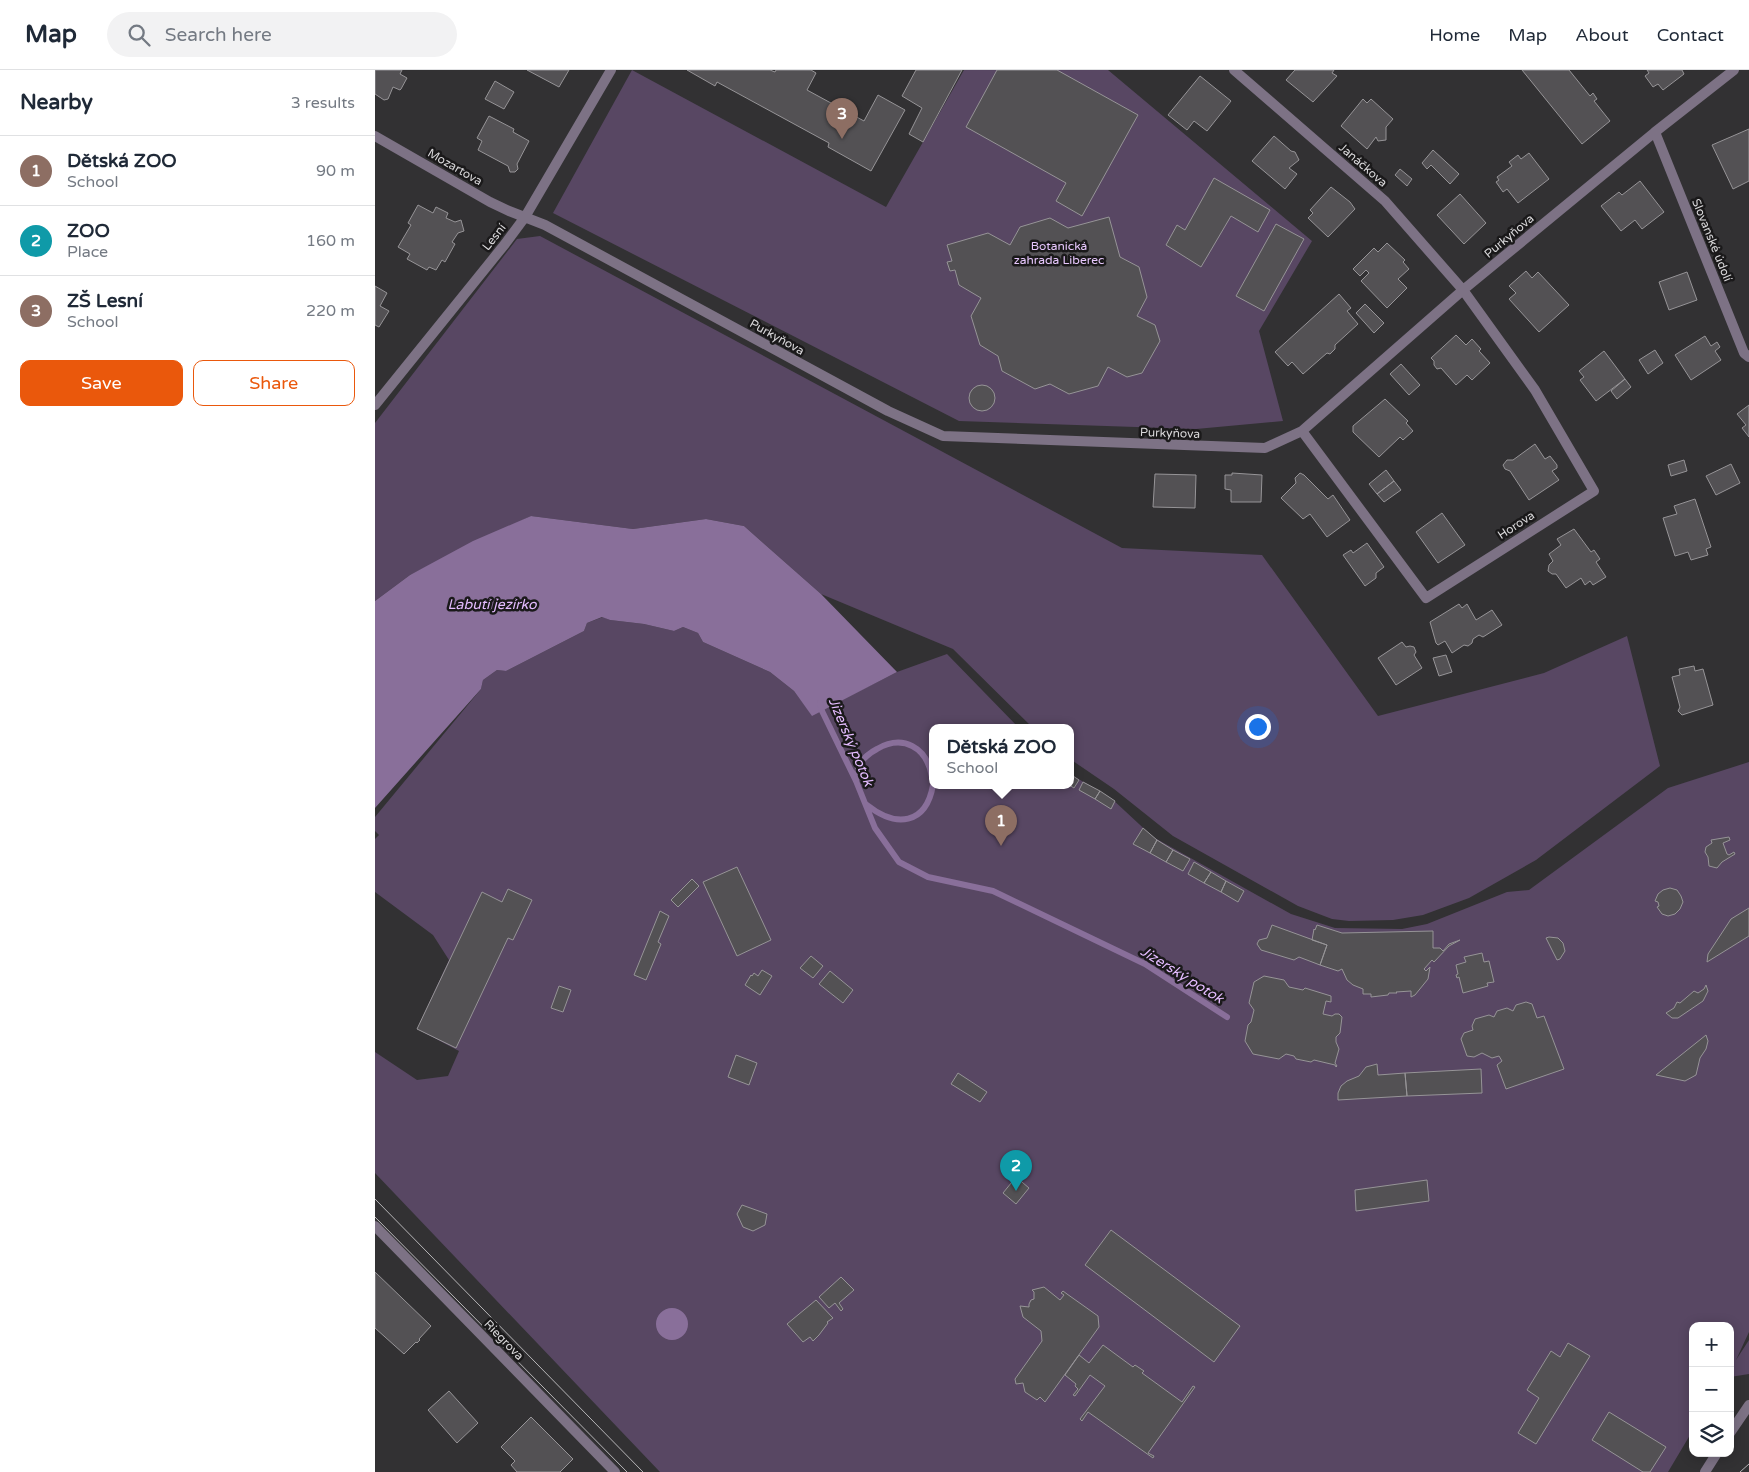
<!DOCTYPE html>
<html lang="en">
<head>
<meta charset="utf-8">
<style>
  body { margin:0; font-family:"Varela Round",sans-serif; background:#f2f2f3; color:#1f2937 }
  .controls { position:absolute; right:15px; bottom:15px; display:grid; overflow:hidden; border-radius:10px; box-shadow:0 2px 12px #0003 }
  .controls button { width:45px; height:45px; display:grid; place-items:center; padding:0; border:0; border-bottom:1px solid #e0e1e3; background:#fff; color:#1f2937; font:25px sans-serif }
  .you { position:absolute; left:882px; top:656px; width:18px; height:18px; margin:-12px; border:4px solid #fff; border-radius:50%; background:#1a73e8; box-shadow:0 0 0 8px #1a73e833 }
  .badge { display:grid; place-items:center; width:32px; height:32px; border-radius:50%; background:#ea580c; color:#fff; font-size:16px; font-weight:700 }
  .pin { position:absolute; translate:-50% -41px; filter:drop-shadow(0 1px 2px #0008) }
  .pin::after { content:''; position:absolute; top:26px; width:18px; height:15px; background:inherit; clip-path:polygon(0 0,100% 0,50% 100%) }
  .popup { position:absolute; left:554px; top:654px; width:145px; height:65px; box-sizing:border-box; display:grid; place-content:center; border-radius:10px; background:#fff; filter:drop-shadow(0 1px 4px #0005); font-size:16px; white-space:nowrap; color:#747a83 }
  .popup b { font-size:19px; color:#1f2937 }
  .popup::after { content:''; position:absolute; left:50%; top:100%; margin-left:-10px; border:10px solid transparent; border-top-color:#fff }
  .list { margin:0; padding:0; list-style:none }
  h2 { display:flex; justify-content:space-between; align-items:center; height:65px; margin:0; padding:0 20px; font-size:21px }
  h2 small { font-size:16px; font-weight:400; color:#747a83 }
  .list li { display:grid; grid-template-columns:32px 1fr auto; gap:15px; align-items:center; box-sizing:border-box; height:70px; padding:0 20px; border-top:1px solid #e0e1e3 }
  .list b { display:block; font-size:19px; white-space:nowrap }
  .list p { margin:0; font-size:16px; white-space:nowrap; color:#747a83 }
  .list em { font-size:16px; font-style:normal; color:#747a83 }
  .actions { display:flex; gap:10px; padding:15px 20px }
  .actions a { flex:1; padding:11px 0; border:1px solid #ea580c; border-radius:10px; text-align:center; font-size:18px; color:#ea580c }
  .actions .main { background:#ea580c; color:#fff }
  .icon { flex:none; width:28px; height:28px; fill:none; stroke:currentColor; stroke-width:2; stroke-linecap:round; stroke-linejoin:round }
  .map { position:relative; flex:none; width:1374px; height:1402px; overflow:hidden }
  header { display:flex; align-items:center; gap:30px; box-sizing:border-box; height:70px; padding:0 25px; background:#fff; border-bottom:1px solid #e0e1e3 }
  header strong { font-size:24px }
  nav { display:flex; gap:28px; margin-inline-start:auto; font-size:18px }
  .search { width:350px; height:45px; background:#f2f2f3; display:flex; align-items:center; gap:12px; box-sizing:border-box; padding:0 18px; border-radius:28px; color:#747a83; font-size:19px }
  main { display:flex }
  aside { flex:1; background:#fff }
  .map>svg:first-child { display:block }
  .green { fill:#584763 }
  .water { fill:#896f9a }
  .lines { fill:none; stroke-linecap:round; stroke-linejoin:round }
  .stream { stroke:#896f9a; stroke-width:6 }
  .building { fill:#535154; stroke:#969497 }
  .minor { stroke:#7d7285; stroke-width:10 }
  .tram { stroke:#b6b5b7; stroke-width:1 }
  .labels { text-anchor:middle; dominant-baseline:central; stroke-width:5; stroke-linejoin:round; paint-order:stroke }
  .street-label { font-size:12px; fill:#d9d8da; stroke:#1a191a }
  .park-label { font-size:12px; fill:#e7c7fd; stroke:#1a191a }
  .water-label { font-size:14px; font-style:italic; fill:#e4bcff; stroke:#1a191a }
</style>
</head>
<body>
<header>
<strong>Map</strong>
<div class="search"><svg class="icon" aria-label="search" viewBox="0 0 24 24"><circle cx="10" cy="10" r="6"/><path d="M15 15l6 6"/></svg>Search here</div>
<nav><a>Home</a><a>Map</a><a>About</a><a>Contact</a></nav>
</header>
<main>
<aside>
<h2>Nearby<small>3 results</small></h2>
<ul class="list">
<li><span class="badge" style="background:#8d6e63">1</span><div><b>Dětská ZOO</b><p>School</p></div><em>90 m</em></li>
<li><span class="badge" style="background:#0f9aa8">2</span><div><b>ZOO</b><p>Place</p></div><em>160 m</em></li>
<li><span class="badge" style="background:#8d6e63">3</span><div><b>ZŠ Lesní</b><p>School</p></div><em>220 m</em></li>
</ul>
<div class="actions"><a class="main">Save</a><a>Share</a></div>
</aside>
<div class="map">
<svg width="1374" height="1402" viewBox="0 0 1374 1402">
  <rect width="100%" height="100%" fill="#323133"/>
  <!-- green -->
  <path class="green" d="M257,0L511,137L589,0H733L937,171L884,261L908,351L821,359L584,351L178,143Z
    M165,166L747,478L887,485L1003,646L1169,603L1252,566L1285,696L1161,790L1094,828L1048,845L1018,850L974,851L957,849L923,836L798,766L739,719L695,689V657H657L578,579L446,524L369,456L331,449L258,459L156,446L35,505L0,531V353L142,169Z
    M228,547L235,550L269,554L299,561L308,557L323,563L328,572L395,602L419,621L437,645L522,602L572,584L643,657H557V715H695V704L736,728L778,767L916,844L960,858L1027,859L1052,854L1132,822L1154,820L1293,718L1374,692V1262L1361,1290L1374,1270V1304L1355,1307V1256H1318V1360L1293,1402H285L0,1103V982L42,1010L73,1006L84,981L42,959L74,890L58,865L0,822V769L4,765L0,761V747L106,619L108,610L122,600L131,601L209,561L212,553Z"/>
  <!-- water -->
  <path class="water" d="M156,446L258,459L331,449L369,456L446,524L522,602L437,646L419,621L395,602L328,572L323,563L308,557L299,561L269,554L235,550L227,547L212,553L209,561L131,601L122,600L108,610L106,619L0,738V531L35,505L98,471Z
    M281 1254a16 16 0 1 1 32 0a16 16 0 1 1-32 0Z"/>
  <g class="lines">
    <!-- stream -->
    <path class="stream" d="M445,633L447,641L481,711L500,758L524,792L553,807L618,821L770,894L852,947
      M481,711C482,706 482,700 484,695C487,689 496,682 502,679C528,664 552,677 557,707
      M492,735C521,758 551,755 558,715"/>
  </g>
  <!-- building -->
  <path class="building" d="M0,0H27L25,4L32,8L26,19L25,20L18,17L13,29L9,30L0,24Z
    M152,0H194L184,17Z
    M312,0H395L400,2L401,0H436L441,3L432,20L489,51L503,25L530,40L496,101L453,77L454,73L342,12L340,16Z
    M541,0H587L548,72L534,64L547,38L527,26Z
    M622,0H682L763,45L707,146L681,131L691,113L591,57Z
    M920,0H959L957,3L962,6L938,32L911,10Z
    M1147,0H1194L1215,26L1218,23L1222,29L1219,31L1235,51L1207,74Z
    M1272,0H1307L1309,4L1288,20L1283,14L1278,17L1270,6L1274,3Z
    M825,6L856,31L832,61L819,51L812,60L793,45Z
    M120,11L139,22L129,39L110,29Z
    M988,29L992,33L996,29L1018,49L1011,57V70L1003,71L1001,67L992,79L966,56Z
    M114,46L139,59L138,62L154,71L142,94L143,99L140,102H135L133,96L103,80L107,71L102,68Z
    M1374,59V111L1358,119L1337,75Z
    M899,66L916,81L920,82L924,90L914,98L922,104L910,119L877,91Z
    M1058,80L1084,104L1075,114L1056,95L1052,99L1047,93Z
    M1154,83L1174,109L1143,133L1132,119L1128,122L1121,112L1124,110L1122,107L1137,96L1134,92L1143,85L1146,89Z
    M1025,99L1037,109L1032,116L1020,105Z
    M839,108L895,140L883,162L856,146L826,197L791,175L802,155L810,160Z
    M1265,111L1289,142L1267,159L1260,150L1246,161L1226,136L1244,122L1247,125Z
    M956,117L975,132L980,139L953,167L933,148L938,143L935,140Z
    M1085,124L1111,153L1089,174L1062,145Z
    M43,135L58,143L61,137L73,143L71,148L80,152L86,150L89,161L83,163L77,172L80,174L70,192L67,190L61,200L54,197L52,200L32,189L35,184L23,177L36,155L33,153Z
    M734,147L745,187L764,197L772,227L762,246L780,255L785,271L767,303L752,307L733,297L723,316L694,324L675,314L660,319L627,301L623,286L605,275L596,246L606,228L584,215L580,200L575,201L572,192L577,191L572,175L613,163L635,175L645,157L675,148L693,158Z
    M901,154L929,169L889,241L861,226Z
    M1012,173L1030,190L1028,192L1034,199L1023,209L1032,218L1012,238L986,211L994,203L991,200L985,206L978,199L999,178L1003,182Z
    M1151,201L1157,208L1163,202L1194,235L1164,262L1134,229L1141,223L1134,216Z
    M1312,202L1322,230L1294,240L1284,212Z
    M0,216L12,223L5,236L14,241L4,257L0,255Z
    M964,224L976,238L972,241L983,254L960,275V279L955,284L952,283L928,304L917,292L913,296L900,282Z
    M990,234L1009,253L999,263L981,243Z
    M1081,265L1091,275L1097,269L1106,279L1104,281L1115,293L1097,310L1092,305L1081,315L1066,298L1062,299L1059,295V291L1056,288Z
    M1330,266L1336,276L1342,272L1345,277L1340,281L1346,290L1316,310L1300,285Z
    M1280,280L1288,293L1273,304L1264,290Z
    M1229,281L1250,309L1221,331L1205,310L1209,307L1204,301Z
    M1026,294L1045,315L1034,325L1015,304Z
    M1250,309L1256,317L1242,329L1236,321Z
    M594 328a13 13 0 1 1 26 0a13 13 0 1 1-26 0Z
    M1010,329L1033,351L1031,353L1038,361L1028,370L1025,367L1004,387L978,362V356Z
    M1374,335V367L1367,358L1371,355L1362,344Z
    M1160,374L1170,389L1175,386L1182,395V398L1177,401L1184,410L1154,430L1135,401L1130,399L1128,395L1132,390H1138Z
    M1309,390L1312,401L1296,406L1293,395Z
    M1356,394L1365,413L1341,425L1331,406Z
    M1011,400L1019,411L1002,424L994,414Z
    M857,403L887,405L886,432H856V420L850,419V405H857Z
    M925,403L929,405L953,429L958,425L975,450L952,467L935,444L928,449L906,428L921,413L920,408Z
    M780,404L821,405L820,438L778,437Z
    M1019,411L1026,420L1009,432L1002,424Z
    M1320,429L1336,477L1331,479L1333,485L1316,490L1313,482L1300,486L1288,448L1302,444L1299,436Z
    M1067,443L1090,475L1063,493L1041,462Z
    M1199,459L1216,482L1219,480L1225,489L1221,492L1231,507L1218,515L1215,511L1210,515L1206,508L1191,518L1181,504H1177L1173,501L1174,495L1178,491L1174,484L1186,475L1182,469Z
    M992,473L1009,497L1001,503V508L990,516L968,485L976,480L978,483Z
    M1084,534L1087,538L1092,534L1101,550L1117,540L1127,555L1108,567L1104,565L1098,569L1097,573L1093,576L1089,575L1077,583L1070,571L1063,575L1061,573L1055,552Z
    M1027,572L1031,577L1035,576L1039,577L1041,582L1039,585L1047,598L1021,615L1003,588Z
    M1071,585L1077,602L1064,606L1058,588Z
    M1319,596L1320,601L1328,599L1338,635L1307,645L1303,641L1305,637L1297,607L1305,605L1304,599Z
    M695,704L704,710L699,718L694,715Z
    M708,712L725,721L720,729L704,720Z
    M725,721L740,731L736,739L720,729Z
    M768,758L782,770L775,783L758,774Z
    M1354,767L1355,770L1348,773L1352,784L1354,785L1359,782L1360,784L1347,792L1342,798L1334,796L1333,787L1330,782L1331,777L1337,773L1336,770Z
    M782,770L798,780L791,792L775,783Z
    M798,780L815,789L808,801L791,792Z
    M819,792L836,802L829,813L813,804Z
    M362,797L396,870L362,886L328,812Z
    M836,802L851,811L846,822L829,813Z
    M317,809L324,816L303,837L296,830Z
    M851,811L869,821L863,832L846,822Z
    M1295,818L1302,820L1306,826L1308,832L1305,839L1300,844L1293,846L1287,844L1282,837L1284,836L1283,832L1280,831L1283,824L1288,820Z
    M133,819L157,830L138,870L133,868L81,978L42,959L107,822L127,832Z
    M1374,838V866L1332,892L1333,884L1356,849Z
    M285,841L294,846L283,872L286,874L271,910L259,905Z
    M897,855L952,875L945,895L924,887L919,890L886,880L882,874L884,870L892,868Z
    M942,855L967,863L1058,861V878H1065L1068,881L1074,874L1085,870L1074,876L1059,892L1057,890L1049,899L1051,901L1055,897L1053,909L1040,925L1036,927V921L1021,922L1022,923H1014L1013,925L996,927V924H988V919L978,915L972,910L967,899L963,901L945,895L952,875L937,870L939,859L940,860Z
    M1174,867L1183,868L1188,873L1190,881L1185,889L1182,890L1171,868Z
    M1107,883L1109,892L1114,891L1119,912L1112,913L1113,916L1088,923L1084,907L1082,908L1081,905L1083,904L1081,895L1091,892L1089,887Z
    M436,886L448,896L438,908L425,898Z
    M387,900L397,906L385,925L370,915L376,905L377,906L379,903L383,906Z
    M455,901L478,920L468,933L444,914Z
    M889,906L909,910L914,917L928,920L930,918L956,926V932L951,931L948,944L957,946L960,944H964L967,947L965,963L961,967V972L964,979L960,993L962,996L961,997L960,995L939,990L936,992L921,989L919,986L911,984L904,989L878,984L870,971L873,955L876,952L879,940L874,933L879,912Z
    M1331,915L1333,921L1328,931L1303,948H1297L1291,943L1299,938L1302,932L1305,933L1319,921L1323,923L1329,919Z
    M184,916L196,920L188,942L176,938Z
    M1151,932L1157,934L1162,948L1169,946L1189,999L1131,1019L1122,995L1127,991L1124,986L1117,988L1107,983L1099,987L1092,986L1086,969L1089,963L1098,960L1097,956L1100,949L1114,945L1119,947L1122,941L1132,938L1138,941L1141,935Z
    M1331,965L1333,971L1331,979L1325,988L1321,1005L1310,1011L1281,1005Z
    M361,985L382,993L374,1015L353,1007Z
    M1002,994L1003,1005L1030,1003L1032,1026L963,1030V1023L966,1016L972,1011L984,1006L991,997Z
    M1106,999L1107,1023L1032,1026L1030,1003Z
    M583,1003L612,1022L605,1032L576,1014Z
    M641,1107L654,1118L641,1134L628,1123Z
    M1052,1110L1054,1131L981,1141L980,1120Z
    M367,1135L392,1144L390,1155L378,1161L368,1157L362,1144Z
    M736,1160L865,1256L839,1292L710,1195Z
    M0,1202L56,1256L44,1269L45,1270L42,1273L41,1272L29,1284L0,1258Z
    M466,1207L479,1220L464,1233L468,1239L466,1241L460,1233L454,1238L444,1227Z
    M669,1217L685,1230L689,1225L686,1223L688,1221L692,1224L723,1246L724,1257L670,1332L665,1327L662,1330L650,1322L648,1313L641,1314L640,1309L667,1271L666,1261L648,1247L645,1236L654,1237V1234L656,1230L659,1229V1222L657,1220Z
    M441,1230L458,1248L452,1252L453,1253L444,1265L438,1271L435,1267L428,1272L412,1254Z
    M1193,1273L1215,1286L1161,1374L1143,1363L1164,1328L1152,1320L1176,1281L1185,1287Z
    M728,1275L758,1297L760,1295L769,1301L767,1303L807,1332L818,1316L820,1317L773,1383L779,1386L778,1388L713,1342L707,1351L705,1349L730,1316L715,1305L700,1326L698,1325L703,1319L700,1316L701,1314L690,1305L704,1285L714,1293Z
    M74,1321L103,1353L82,1373L53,1340Z
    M1234,1342L1291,1377L1275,1402H1268L1217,1370Z
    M156,1347L198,1389L185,1402H142L136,1395L140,1391L126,1377Z"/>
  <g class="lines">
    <!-- minor -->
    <path class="minor" d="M859,0L1010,131L1088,220L1160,320L1219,421L1051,528L927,361
      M1280,62L1369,283L1374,287
      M0,66L115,132L134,141L170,155L513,341L568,366L890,378L927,361L1088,220L1280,62L1359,0
      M0,335L130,174L150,147L236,0
      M0,1156L240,1402
      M1355,1363L1374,1335
      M1330,1402L1342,1383"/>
    <!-- tram -->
    <path class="tram" d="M0,1129L268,1402
      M0,1147L252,1402
      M1365,1402L1374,1394"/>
  </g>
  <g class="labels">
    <!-- street labels -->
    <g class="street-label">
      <text transform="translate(988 95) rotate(41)">Janáčkova</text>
      <text transform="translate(80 97) rotate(30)">Mozartova</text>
      <text transform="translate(1134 166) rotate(-40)">Purkyňova</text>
      <text transform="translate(119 167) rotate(-52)">Lesní</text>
      <text transform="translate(1337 170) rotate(68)">Slovanské údolí</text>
      <text transform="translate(402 267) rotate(29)">Purkyňova</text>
      <text transform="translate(795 363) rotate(2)">Purkyňova</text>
      <text transform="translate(1141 455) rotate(-33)">Horova</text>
      <text transform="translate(129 1270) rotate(46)">Riegrova</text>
    </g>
    <!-- park labels -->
    <g class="park-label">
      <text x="684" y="176">Botanická<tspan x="684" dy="14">zahrada Liberec</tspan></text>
    </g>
    <!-- water labels -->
    <g class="water-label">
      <text x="117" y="534">Labutí jezírko</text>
      <text transform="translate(476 672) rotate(67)">Jizerský potok</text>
      <text transform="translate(807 905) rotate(32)">Jizerský potok</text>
    </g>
  </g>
</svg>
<div class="controls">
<button>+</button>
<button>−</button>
<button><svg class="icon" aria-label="layers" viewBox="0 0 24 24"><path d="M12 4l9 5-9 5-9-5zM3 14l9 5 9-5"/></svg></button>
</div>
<div class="you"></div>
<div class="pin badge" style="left:626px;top:776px;background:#8d6e63">1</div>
<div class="popup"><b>Dětská ZOO</b>School</div>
<div class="pin badge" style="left:641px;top:1121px;background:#0f9aa8">2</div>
<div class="pin badge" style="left:467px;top:69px;background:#8d6e63">3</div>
</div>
</main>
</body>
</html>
